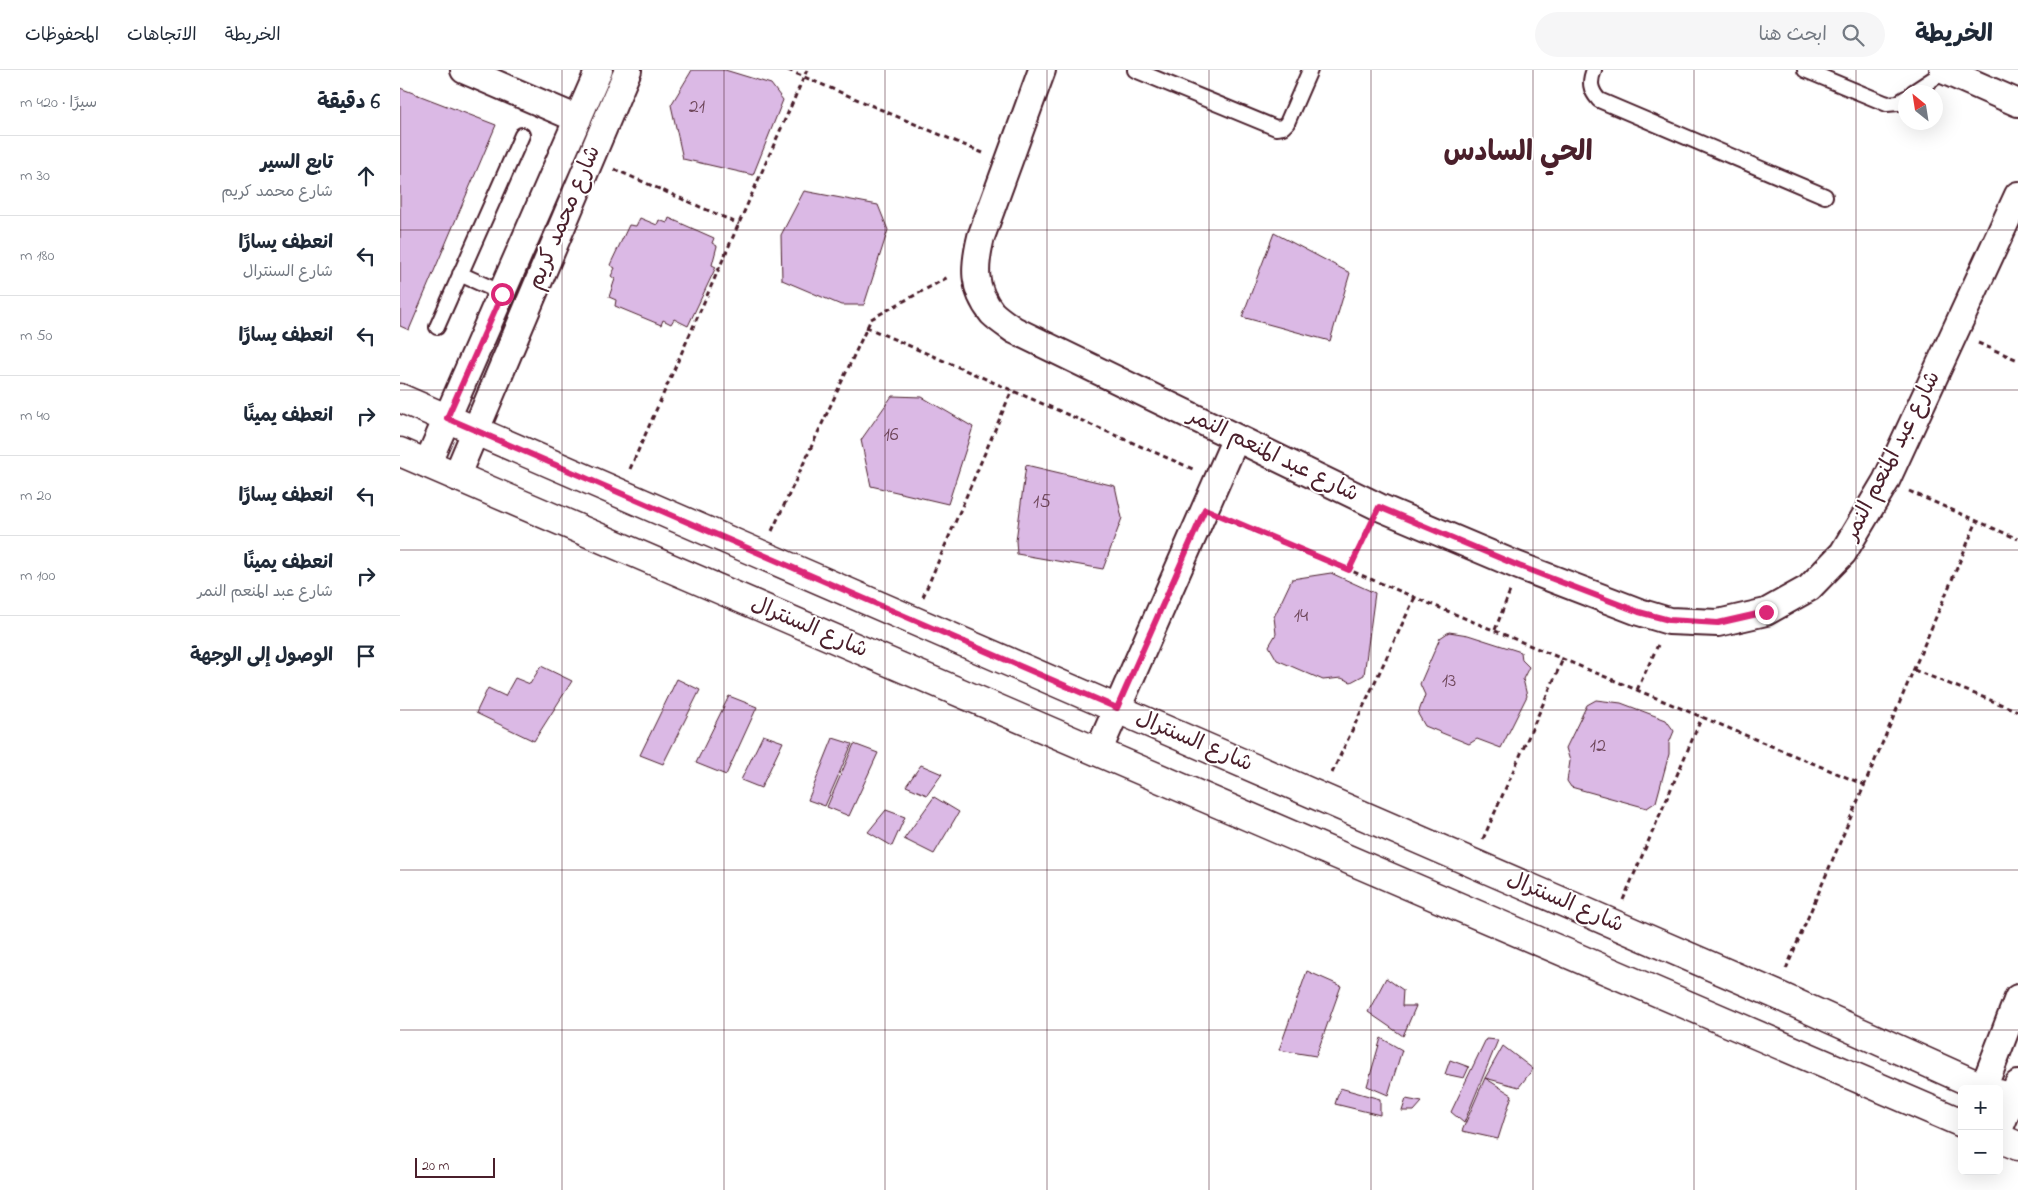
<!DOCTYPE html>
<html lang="ar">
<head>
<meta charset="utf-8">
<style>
  body { margin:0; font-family:"Indie Flower","Playpen Sans Arabic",sans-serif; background:#f6f6f7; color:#1f2937; direction:rtl }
  .controls { position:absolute; right:15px; bottom:15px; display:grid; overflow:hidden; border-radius:8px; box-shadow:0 5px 20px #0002 }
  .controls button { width:45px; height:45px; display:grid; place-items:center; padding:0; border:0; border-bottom:1px solid #e0e1e3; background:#fff; color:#1f2937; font:25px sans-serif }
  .compass { position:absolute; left:1498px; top:15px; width:45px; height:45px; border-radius:50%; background:#fff; box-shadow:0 5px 20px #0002; rotate:330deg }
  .scale { position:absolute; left:15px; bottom:12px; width:80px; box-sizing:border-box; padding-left:5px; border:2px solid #4a1f2b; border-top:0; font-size:14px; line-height:18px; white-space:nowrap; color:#4a1f2b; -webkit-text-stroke:4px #fff; paint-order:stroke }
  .stop { position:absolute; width:15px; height:15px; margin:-11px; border:4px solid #db2777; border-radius:50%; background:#fff }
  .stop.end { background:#db2777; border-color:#fff; box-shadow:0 1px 5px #0008 }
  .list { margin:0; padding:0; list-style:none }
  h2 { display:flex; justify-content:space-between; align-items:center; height:65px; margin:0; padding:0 20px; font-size:21px }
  h2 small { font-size:16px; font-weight:400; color:#747a83 }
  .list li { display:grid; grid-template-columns:32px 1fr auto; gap:15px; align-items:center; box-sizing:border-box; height:80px; padding:0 20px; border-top:1px solid #e0e1e3 }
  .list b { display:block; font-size:19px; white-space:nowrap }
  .list p { margin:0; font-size:16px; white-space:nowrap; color:#747a83 }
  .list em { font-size:16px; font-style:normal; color:#747a83 }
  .icon { flex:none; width:28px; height:28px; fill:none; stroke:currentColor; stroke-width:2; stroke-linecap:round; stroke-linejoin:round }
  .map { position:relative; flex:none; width:1618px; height:1120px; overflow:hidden; direction:ltr }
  header { display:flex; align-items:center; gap:30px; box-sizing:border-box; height:70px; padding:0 25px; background:#fff; border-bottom:1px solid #e0e1e3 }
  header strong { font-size:24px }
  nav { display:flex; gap:28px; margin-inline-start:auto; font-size:18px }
  .search { width:350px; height:45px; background:#f6f6f7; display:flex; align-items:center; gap:12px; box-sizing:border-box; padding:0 18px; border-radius:28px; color:#747a83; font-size:19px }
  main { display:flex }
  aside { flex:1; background:#fff }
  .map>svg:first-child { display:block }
  .building { fill:#dbb9e5; stroke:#4a1f2b }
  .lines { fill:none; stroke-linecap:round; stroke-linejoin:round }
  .service-casing { stroke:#4a1f2b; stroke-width:18 }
  .minor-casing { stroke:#4a1f2b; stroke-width:30 }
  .tertiary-casing { stroke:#4a1f2b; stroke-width:31 }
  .path { stroke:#4a1f2b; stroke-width:3; stroke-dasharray:5 4; stroke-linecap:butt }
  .service { stroke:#fff; stroke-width:14 }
  .minor { stroke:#fff; stroke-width:26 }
  .tertiary { stroke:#fff; stroke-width:28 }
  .route { stroke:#db2777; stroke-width:6 }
  .grid { fill:none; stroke:#4a1f2b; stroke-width:1; stroke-opacity:0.55 }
  .labels { text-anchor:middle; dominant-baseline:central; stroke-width:4; stroke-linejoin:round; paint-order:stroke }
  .number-label { font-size:20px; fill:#6e465a }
  .street-label { font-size:22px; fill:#4a1f2b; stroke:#fff }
  .district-label { font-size:28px; font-weight:bold; fill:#4a1f2b; stroke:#fff }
</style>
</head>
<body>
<header>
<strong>الخريطة</strong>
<div class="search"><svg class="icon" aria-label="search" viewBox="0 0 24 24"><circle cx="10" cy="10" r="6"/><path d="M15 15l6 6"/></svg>ابحث هنا</div>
<nav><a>الخريطة</a><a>الاتجاهات</a><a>المحفوظات</a></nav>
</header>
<main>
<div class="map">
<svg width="1618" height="1120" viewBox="0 0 1618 1120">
  <rect width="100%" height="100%" fill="#fff"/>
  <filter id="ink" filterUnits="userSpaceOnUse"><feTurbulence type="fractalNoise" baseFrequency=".02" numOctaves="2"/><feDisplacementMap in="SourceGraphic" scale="10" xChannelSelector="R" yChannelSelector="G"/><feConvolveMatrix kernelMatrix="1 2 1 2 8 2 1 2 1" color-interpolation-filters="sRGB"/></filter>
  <g filter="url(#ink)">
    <!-- building -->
    <path class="building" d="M292,0H325L371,14L383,30L353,105L283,89L271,35Z
      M0,18L96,55L9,260L0,256Z
      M404,121L478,135L488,160L464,235H441L382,210L381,165Z
      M240,148L257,155L259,150L267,153L269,148L314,168L312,173L317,176L312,195L316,197L288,256L274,249L271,254L263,250L261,255L215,236L216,230L209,227L215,209L211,206L215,198L210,195L229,155L236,156Z
      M874,163L950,203L930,271L842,247Z
      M492,326L522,327L573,357L548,434L471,416L461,370Z
      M626,395L715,416L722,448L703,499L617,484L616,471Z
      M931,503L975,523L964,605L951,612L941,608L923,610L877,590L869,576L876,564L874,547L892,509Z
      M1049,562L1068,565L1121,582L1122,590L1129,597L1123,609L1127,626L1101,678L1077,669L1069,674L1025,656L1018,644L1025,625L1020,614L1040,568Z
      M141,596L172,611L134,671L76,643L88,618L105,626L115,608L130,614Z
      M277,609L300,620L263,694L240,685Z
      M329,626L357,637L326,705L296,693Z
      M1196,630L1221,633L1266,650L1274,661L1269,673V684L1256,732L1247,738L1171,717L1167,711L1170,691L1166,678L1187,635Z
      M363,665L383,672L361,718L341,710Z
      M433,668L452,674L425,736L408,730Z
      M454,674L478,683L449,746L427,737Z
      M521,695L542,704L527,725L506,716Z
      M534,727L559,742L534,784L504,769Z
      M486,740L505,747L492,776L468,762Z
      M907,901L941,916L916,986L879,980Z
      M986,908L1003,920L1002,936H1016L1003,966L968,942Z
      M981,968L1002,980L988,1025L967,1016Z
      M1086,969L1098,970L1064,1053L1051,1042Z
      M1103,976L1133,999L1119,1017L1085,1008Z
      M1050,990L1069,997L1064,1008L1045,1004Z
      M1085,1008L1112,1025L1098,1069L1062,1061Z
      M940,1018L980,1029V1045L935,1034Z
      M1006,1029L1022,1032L1014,1041H1002Z"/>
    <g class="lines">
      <!-- service casing -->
      <g class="service-casing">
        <path id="service" d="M735,0L876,58L883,57L887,53L910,0
          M1194,0C1189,12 1190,20 1199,30L1425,126
          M1405,0L1487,34L1498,33L1506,28
          M1513,22L1545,1
          M60,204L102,223
          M37,257L122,65"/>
      </g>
      <!-- minor casing -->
      <g class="minor-casing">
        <path id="minor" d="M64,0L178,49
          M642,0L581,167C574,196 572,218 592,243C598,249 607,255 614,260L979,437L1119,496L1239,542L1269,551L1318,553L1366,542L1409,518L1443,483L1486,411L1618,125
          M1543,0L1618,33
          M27,394L199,0
          M56,407L228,0
          M698,682L836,368
          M1583,1019L1618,928
          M1599,1060L1618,1014"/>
      </g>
      <!-- tertiary casing -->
      <g class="tertiary-casing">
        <path id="tertiary" d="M0,328L1375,924L1586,1019
          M0,382L1562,1053
          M1599,1024L1618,1032
          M1599,1068L1618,1076"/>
      </g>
      <!-- path -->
      <path class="path" d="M388,0L583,83
        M214,99L339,154
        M466,257L793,399
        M1578,273L1618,290
        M230,399L407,0
        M1509,421L1618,469
        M829,450L1465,715
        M372,461L471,249L550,206
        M949,500L968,460
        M523,527L612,320
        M1095,560L1110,521
        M1514,600L1618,641
        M1237,620L1258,575
        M932,703L1015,527
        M1083,769L1163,589
        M1223,830L1302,647
        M1386,899L1577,451"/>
      <!-- service -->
      <use href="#service" class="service"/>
      <!-- minor -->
      <use href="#minor" class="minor"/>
      <!-- tertiary -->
      <use href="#tertiary" class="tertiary"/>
    </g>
  </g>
  <g class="lines" filter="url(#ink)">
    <!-- route -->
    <path class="route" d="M102,224L47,348L717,638L805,439L949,500L979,437L1119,496L1239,542L1269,550L1318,553L1366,542"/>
  </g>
  <!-- grid -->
  <path class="grid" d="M162,0V1120M324,0V1120M485,0V1120M647,0V1120M809,0V1120M971,0V1120M1133,0V1120M1294,0V1120M1456,0V1120M0,160H1618M0,320H1618M0,480H1618M0,640H1618M0,800H1618M0,960H1618"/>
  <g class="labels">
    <!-- number labels -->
    <g class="number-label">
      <text x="297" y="37">21</text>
      <text x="491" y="365">16</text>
      <text x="642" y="432">15</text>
      <text x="901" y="546">14</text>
      <text x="1049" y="611">13</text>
      <text x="1198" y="676">12</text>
    </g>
    <!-- street labels -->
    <g class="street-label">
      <text transform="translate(165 148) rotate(-67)">شارع محمد كريم</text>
      <text transform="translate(873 386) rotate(26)">شارع عبد المنعم النمر</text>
      <text transform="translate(1493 386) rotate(-63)">شارع عبد المنعم النمر</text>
      <text transform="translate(409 558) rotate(23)">شارع السنترال</text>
      <text transform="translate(794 672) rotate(23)">شارع السنترال</text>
      <text transform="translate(1165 833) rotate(23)">شارع السنترال</text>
    </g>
    <!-- district labels -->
    <g class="district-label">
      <text x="1118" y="83">الحي السادس</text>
    </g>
  </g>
</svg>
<div class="controls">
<button>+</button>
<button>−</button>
</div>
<svg class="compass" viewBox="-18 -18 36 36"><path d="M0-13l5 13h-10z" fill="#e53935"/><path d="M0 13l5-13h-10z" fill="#747a83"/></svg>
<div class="scale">20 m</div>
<div class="stop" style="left:102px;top:224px"></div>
<div class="stop end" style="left:1366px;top:542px"></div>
</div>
<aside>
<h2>6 دقيقة<small>سيرًا · 420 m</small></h2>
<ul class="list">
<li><svg class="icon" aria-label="ahead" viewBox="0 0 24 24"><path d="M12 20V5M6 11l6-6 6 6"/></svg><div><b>تابع السير</b><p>شارع محمد كريم</p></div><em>30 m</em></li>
<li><svg class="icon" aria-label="left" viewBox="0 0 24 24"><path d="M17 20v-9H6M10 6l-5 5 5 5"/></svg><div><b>انعطف يسارًا</b><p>شارع السنترال</p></div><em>180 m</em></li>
<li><svg class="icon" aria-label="left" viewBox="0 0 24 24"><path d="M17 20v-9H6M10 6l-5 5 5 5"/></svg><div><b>انعطف يسارًا</b></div><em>50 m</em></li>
<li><svg class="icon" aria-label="right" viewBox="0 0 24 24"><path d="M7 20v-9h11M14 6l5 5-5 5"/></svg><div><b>انعطف يمينًا</b></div><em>40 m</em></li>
<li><svg class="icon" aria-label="left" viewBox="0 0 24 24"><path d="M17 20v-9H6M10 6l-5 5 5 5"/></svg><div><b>انعطف يسارًا</b></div><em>20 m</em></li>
<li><svg class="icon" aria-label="right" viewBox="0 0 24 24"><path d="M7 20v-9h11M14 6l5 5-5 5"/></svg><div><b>انعطف يمينًا</b><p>شارع عبد المنعم النمر</p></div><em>100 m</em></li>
<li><svg class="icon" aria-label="arrive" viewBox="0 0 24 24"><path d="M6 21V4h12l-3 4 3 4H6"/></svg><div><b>الوصول إلى الوجهة</b></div></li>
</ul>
</aside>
</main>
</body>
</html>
